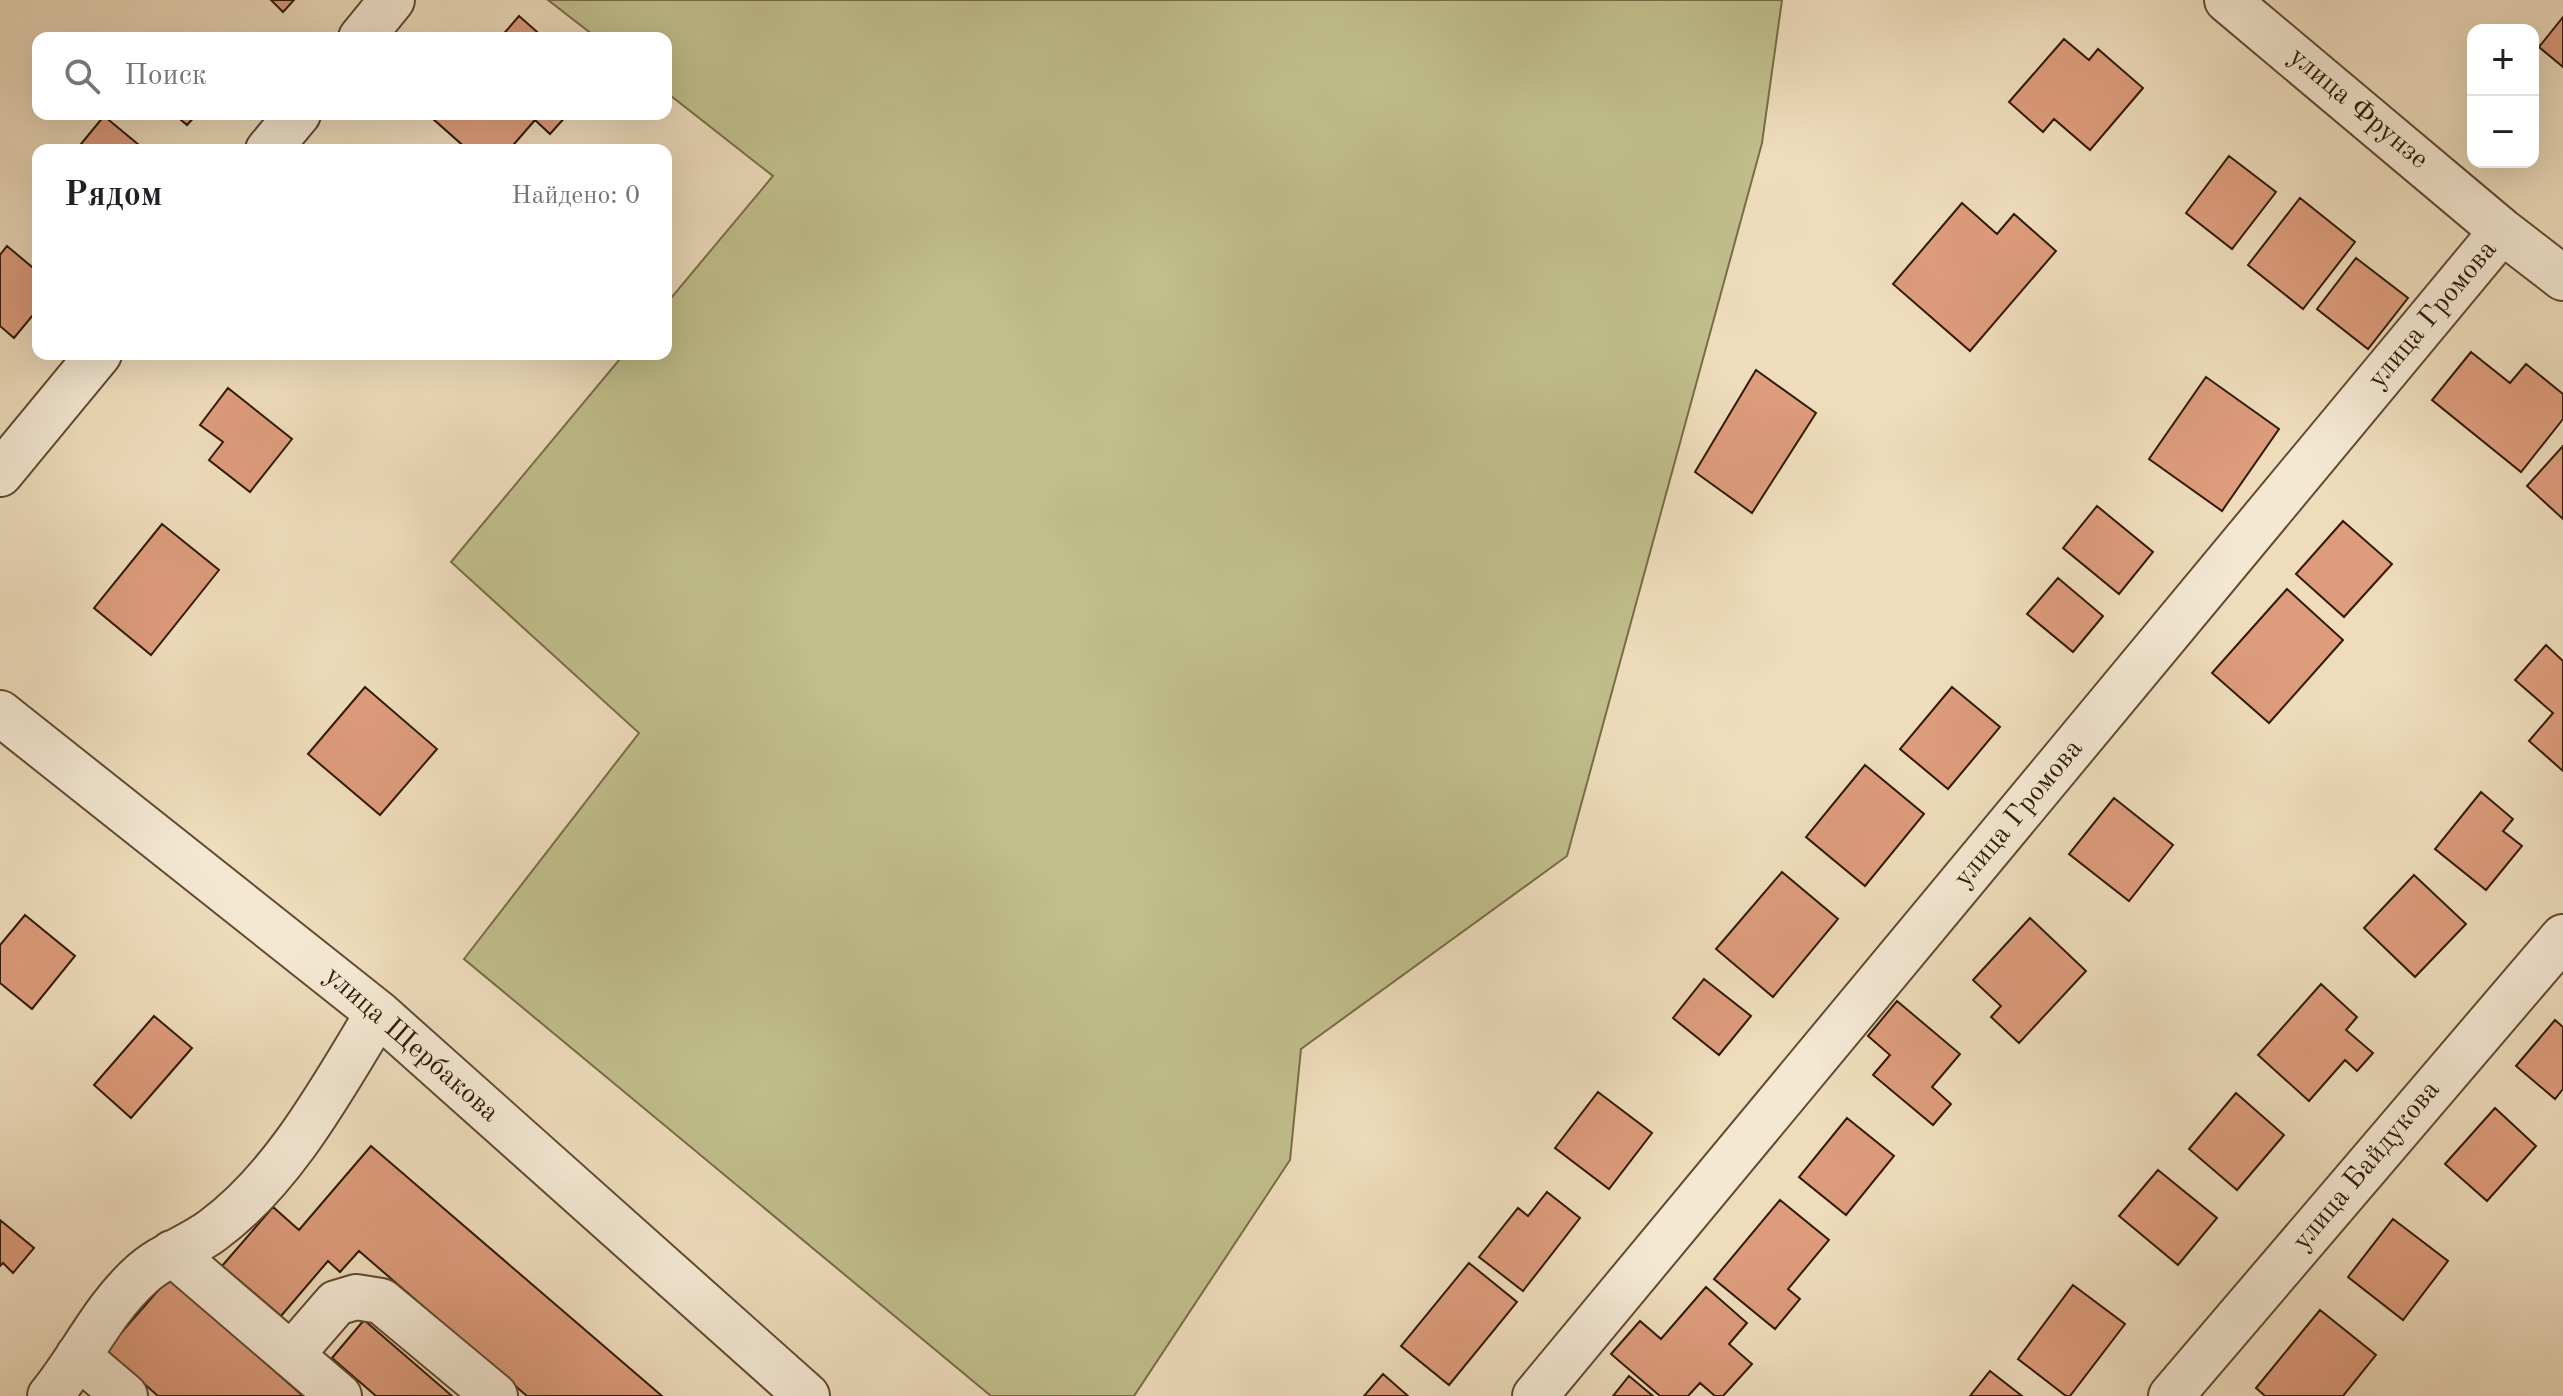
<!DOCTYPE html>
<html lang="ru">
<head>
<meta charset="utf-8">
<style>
  body { margin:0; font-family:"Old Standard TT",serif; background:#f6f6f6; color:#202124 }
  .controls { position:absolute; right:24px; top:24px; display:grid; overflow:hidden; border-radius:16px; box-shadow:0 8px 32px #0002 }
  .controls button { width:72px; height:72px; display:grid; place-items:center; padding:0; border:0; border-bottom:2px solid #e0e0e0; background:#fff; color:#202124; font:40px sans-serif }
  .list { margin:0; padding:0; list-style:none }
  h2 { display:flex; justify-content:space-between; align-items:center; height:104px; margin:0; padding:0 32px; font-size:34px }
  h2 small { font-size:26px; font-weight:400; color:#757577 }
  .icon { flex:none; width:44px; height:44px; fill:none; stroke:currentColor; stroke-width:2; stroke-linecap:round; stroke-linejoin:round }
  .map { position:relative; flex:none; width:2563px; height:1396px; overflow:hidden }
  .search { position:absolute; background:#fff; box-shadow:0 8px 32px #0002; left:32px; top:32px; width:640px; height:88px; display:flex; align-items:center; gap:20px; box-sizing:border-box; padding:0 28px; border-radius:16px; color:#757577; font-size:30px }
  .panel { position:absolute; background:#fff; box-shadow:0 8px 32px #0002; left:32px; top:144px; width:640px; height:216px; border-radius:16px }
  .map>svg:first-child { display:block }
  .green { fill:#c0be8b; stroke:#796c48; stroke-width:2 }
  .building { fill:#dd9c7c; stroke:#321b04; stroke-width:2 }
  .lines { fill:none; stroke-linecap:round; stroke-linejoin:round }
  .minor-casing { stroke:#614b32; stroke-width:48 }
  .minor { stroke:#f4e8d3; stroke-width:44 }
  .labels { text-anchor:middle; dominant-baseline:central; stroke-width:8; stroke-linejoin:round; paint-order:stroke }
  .street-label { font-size:28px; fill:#321b04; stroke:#f4e8d3 }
</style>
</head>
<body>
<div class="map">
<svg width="2563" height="1396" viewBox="0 0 2563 1396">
  <rect width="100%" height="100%" fill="#eedcbc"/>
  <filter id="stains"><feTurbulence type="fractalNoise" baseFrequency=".0025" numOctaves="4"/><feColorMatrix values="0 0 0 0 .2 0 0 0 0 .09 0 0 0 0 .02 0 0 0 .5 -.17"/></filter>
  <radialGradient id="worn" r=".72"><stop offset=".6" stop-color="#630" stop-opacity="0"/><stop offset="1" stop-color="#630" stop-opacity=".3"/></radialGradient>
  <!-- green -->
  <path class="green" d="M548,0H1782L1762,143L1567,856L1301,1049L1290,1160L1134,1396H991L464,959L639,733L451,562L624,354H666V304L773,176L666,92V38H597Z"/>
  <!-- building -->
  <path class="building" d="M271,0H294L283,12Z
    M519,16L544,38H500Z
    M2563,17V67L2539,47Z
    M2064,39L2089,60L2098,49L2143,88L2090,150L2054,119L2043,132L2009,102Z
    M174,114H197L187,125Z
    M435,114H568L550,134L535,120L509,150H468L432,118Z
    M104,116L145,150H76Z
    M2229,156L2276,192L2232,249L2186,213Z
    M2300,198L2355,242L2303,309L2248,265Z
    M1962,203L1997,234L2014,214L2056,251L1970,351L1893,284Z
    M7,246L38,272V309L14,338L0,326V255Z
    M2356,258L2408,298L2368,349L2317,309Z
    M2471,352L2510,383L2526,364L2563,394V419L2521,472L2432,400Z
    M1756,370L1816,413L1752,513L1695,472Z
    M2206,377L2279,429L2222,511L2149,459Z
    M228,388L292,439L250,492L209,460L223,442L200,425Z
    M2563,446V519L2527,486Z
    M2097,506L2153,552L2119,594L2063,548Z
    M2343,521L2392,564L2344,617L2296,574Z
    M162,524L219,570L151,655L94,608Z
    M2058,578L2103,616L2073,652L2027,614Z
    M2287,589L2343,640L2269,723L2212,673Z
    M2546,645L2563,661V771L2529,741L2553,713L2515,680Z
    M365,687L437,749L380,815L308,754Z
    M1952,687L2000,727L1948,789L1900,749Z
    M1865,765L1924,814L1865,886L1806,837Z
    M2481,792L2513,819L2503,831L2522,846L2486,890L2435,849Z
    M2114,798L2173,845L2129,901L2069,854Z
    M1782,872L1838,919L1773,997L1716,949Z
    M2414,875L2466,924L2415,977L2364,928Z
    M25,915L75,956L32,1009L0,983V945Z
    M2030,918L2086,971L2019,1043L1991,1017L2001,1006L1973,980Z
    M1704,979L1751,1016L1719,1055L1673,1018Z
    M2321,984L2357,1017L2346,1030L2373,1053L2357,1071L2345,1060L2309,1101L2258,1055Z
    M1897,1001L1960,1054L1932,1087L1951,1104L1933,1125L1873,1075L1890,1055L1868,1036Z
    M154,1016L192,1048L131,1118L94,1085Z
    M2555,1020L2563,1027V1089L2555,1099L2516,1066Z
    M1598,1092L1652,1133L1609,1189L1555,1148Z
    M2236,1093L2284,1135L2237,1190L2189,1149Z
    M2495,1108L2536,1146L2487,1201L2445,1164Z
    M1847,1118L1894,1156L1846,1215L1799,1177Z
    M371,1146L662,1396H527L359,1251L340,1272L328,1261L281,1316L222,1266L273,1207L299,1230Z
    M2158,1170L2217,1218L2178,1265L2119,1216Z
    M1547,1192L1580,1218L1523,1291L1479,1257L1518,1208L1528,1216Z
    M1780,1200L1829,1240L1788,1289L1800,1299L1775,1329L1714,1279Z
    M2393,1219L2448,1261L2403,1320L2348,1277Z
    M0,1220L34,1248L13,1273L3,1263L0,1266Z
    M1469,1263L1517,1302L1449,1385L1401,1346Z
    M169,1278L303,1396H158L106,1350Z
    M2073,1285L2125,1324L2070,1396H2066L2018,1359Z
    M1706,1287L1747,1323L1729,1344L1752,1364L1723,1396H1715L1700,1383L1688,1396H1660L1611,1354L1640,1321L1661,1339Z
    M2320,1310L2376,1355L2343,1396H2265L2256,1388Z
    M364,1320L452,1396H376L332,1358Z
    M1990,1371L2022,1396H1970Z
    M1383,1374L1408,1396H1364Z
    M1629,1376L1653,1396H1613Z"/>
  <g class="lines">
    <!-- minor casing -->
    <g class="minor-casing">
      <path id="minor" d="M2227,0L2502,231L2563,278
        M361,38L392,0
        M268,150L298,114
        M0,474L99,354
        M0,713L378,1013L807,1396
        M172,1253L339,1396
        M291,1355L336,1303L356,1297L381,1301L495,1396
        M78,1356L125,1396
        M50,1396C82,1357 103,1309 141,1275C162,1255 191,1247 213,1230C284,1178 333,1087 378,1013
        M1535,1396L2502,231
        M2171,1396L2563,937"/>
    </g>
    <!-- minor -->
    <use href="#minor" class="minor"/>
  </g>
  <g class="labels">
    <!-- street labels -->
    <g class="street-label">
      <text transform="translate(2358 109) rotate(40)">улица Фрунзе</text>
      <text transform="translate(2433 315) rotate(-50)">улица Громова</text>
      <text transform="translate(2019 814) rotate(-50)">улица Громова</text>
      <text transform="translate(411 1045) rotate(41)">улица Щербакова</text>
      <text transform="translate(2367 1166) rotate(-50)">улица Байдукова</text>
    </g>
  </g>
  <rect width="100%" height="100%" filter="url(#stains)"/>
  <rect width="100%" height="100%" fill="url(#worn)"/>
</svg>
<div class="controls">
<button>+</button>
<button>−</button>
</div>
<div class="search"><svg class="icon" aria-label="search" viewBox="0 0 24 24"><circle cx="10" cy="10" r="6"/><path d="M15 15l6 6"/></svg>Поиск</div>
<section class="panel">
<h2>Рядом<small>Найдено: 0</small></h2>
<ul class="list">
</ul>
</section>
</div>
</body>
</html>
